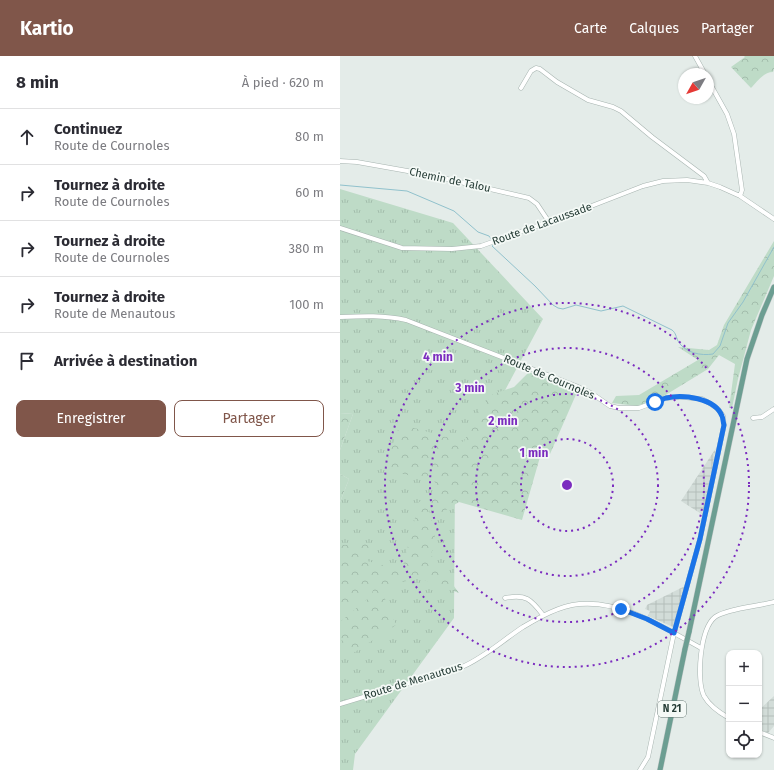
<!DOCTYPE html>
<html lang="fr">
<head>
<meta charset="utf-8">
<style>
  body { margin:0; font-family:"Fira Sans",sans-serif; background:#f2f2f3; color:#2b2b33 }
  .controls { position:absolute; right:12px; bottom:12px; display:grid; overflow:hidden; border-radius:8px; box-shadow:0 1px 3px #0004 }
  .controls button { width:36px; height:36px; display:grid; place-items:center; padding:0; border:0; border-bottom:1px solid #e1e1e2; background:#fff; color:#2b2b33; font:20px sans-serif }
  .compass { position:absolute; left:338px; top:12px; width:36px; height:36px; border-radius:50%; background:#fff; box-shadow:0 1px 3px #0004; rotate:230deg }
  .stop { position:absolute; width:12px; height:12px; margin:-9px; border:3px solid #1a73e8; border-radius:50%; background:#fff }
  .stop.end { background:#1a73e8; border-color:#fff; box-shadow:0 1px 4px #0008 }
  .list { margin:0; padding:0; list-style:none }
  h2 { display:flex; justify-content:space-between; align-items:center; height:52px; margin:0; padding:0 16px; font-size:17px }
  h2 small { font-size:13px; font-weight:400; color:#7c7c81 }
  .list li { display:grid; grid-template-columns:26px 1fr auto; gap:12px; align-items:center; box-sizing:border-box; height:56px; padding:0 16px; border-top:1px solid #e1e1e2 }
  .list b { display:block; font-size:15px; white-space:nowrap }
  .list p { margin:0; font-size:13px; white-space:nowrap; color:#7c7c81 }
  .list em { font-size:13px; font-style:normal; color:#7c7c81 }
  .actions { display:flex; gap:8px; padding:12px 16px }
  .actions a { flex:1; padding:9px 0; border:1px solid #80564a; border-radius:8px; text-align:center; font-size:14px; color:#80564a }
  .actions .main { background:#80564a; color:#fff }
  .icon { flex:none; width:22px; height:22px; fill:none; stroke:currentColor; stroke-width:2; stroke-linecap:round; stroke-linejoin:round }
  .map { position:relative; flex:none; width:434px; height:714px; overflow:hidden }
  header { display:flex; align-items:center; gap:24px; box-sizing:border-box; height:56px; padding:0 20px; background:#80564a; color:#fff }
  header strong { font-size:19px }
  nav { display:flex; gap:22px; margin-inline-start:auto; font-size:14px }
  main { display:flex }
  aside { flex:1; background:#fff }
  .map>svg:first-child { display:block }
  .industrial { fill:url(#industrial-grid) }
  .grass { fill:url(#grass-tufts) }
  .forest { fill:url(#forest-crowns) }
  .lines { fill:none; stroke-linecap:round; stroke-linejoin:round }
  .stream { stroke:#90c1cc; stroke-width:1 }
  .minor-casing { stroke:#a7b4b0; stroke-width:5 }
  .major-casing { stroke:#c2c8c7; stroke-width:6 }
  .minor { stroke:#fff; stroke-width:4 }
  .major { stroke:#6c9e92; stroke-width:5 }
  .major-bridge-casing { stroke:#c2c8c7; stroke-width:6; stroke-linecap:butt }
  .major-bridge { stroke:#6c9e92; stroke-width:5 }
  .route { stroke:#1a73e8; stroke-width:5 }
  .ring { fill:none; stroke:#7b2cbf; stroke-width:2; stroke-dasharray:2 4 }
  .labels { text-anchor:middle; dominant-baseline:central; stroke-width:3.5; stroke-linejoin:round; paint-order:stroke }
  .shield { fill:#f4f9f6; stroke:#637570; stroke-width:1 }
  .shield-label { font-size:10px; font-weight:bold; fill:#253c36 }
  .street-label { font-size:11px; fill:#253c36; stroke:#f4f9f6 }
  .centre { fill:#7b2cbf; stroke:#f4f9f6; stroke-width:2 }
  .ring-label { font-size:12px; text-anchor:middle; font-weight:bold; fill:#7b2cbf; stroke:#f4f9f6; stroke-width:3.5; stroke-linejoin:round; paint-order:stroke }
</style>
</head>
<body>
<header>
<strong>Kartio</strong>
<nav><a>Carte</a><a>Calques</a><a>Partager</a></nav>
</header>
<main>
<aside>
<h2>8 min<small>À pied · 620 m</small></h2>
<ul class="list">
<li><svg class="icon" aria-label="ahead" viewBox="0 0 24 24"><path d="M12 20V5M6 11l6-6 6 6"/></svg><div><b>Continuez</b><p>Route de Cournoles</p></div><em>80 m</em></li>
<li><svg class="icon" aria-label="right" viewBox="0 0 24 24"><path d="M7 20v-9h11M14 6l5 5-5 5"/></svg><div><b>Tournez à droite</b><p>Route de Cournoles</p></div><em>60 m</em></li>
<li><svg class="icon" aria-label="right" viewBox="0 0 24 24"><path d="M7 20v-9h11M14 6l5 5-5 5"/></svg><div><b>Tournez à droite</b><p>Route de Cournoles</p></div><em>380 m</em></li>
<li><svg class="icon" aria-label="right" viewBox="0 0 24 24"><path d="M7 20v-9h11M14 6l5 5-5 5"/></svg><div><b>Tournez à droite</b><p>Route de Menautous</p></div><em>100 m</em></li>
<li><svg class="icon" aria-label="arrive" viewBox="0 0 24 24"><path d="M6 21V4h12l-3 4 3 4H6"/></svg><div><b>Arrivée à destination</b></div></li>
</ul>
<div class="actions"><a class="main">Enregistrer</a><a>Partager</a></div>
</aside>
<div class="map">
<svg width="434" height="714" viewBox="0 0 434 714">
  <defs>
    <pattern id="industrial-grid" width="8" height="8" patternUnits="userSpaceOnUse"><rect width="8" height="8" fill="#d2dcd8"/><path d="M0 4h8M4 0v8" fill="none" stroke="#b4beba"/></pattern>
    <pattern id="grass-tufts" width="24" height="20" patternUnits="userSpaceOnUse"><rect width="24" height="20" fill="#bedbc7"/><path d="M3 7l-1-3M5 7V3M7 7l1-3M15 17l-1-3M17 17v-4M19 17l1-3" fill="none" stroke="#a3bdac"/></pattern>
    <pattern id="forest-crowns" width="20" height="18" patternUnits="userSpaceOnUse"><rect width="20" height="18" fill="#bedbc7"/><path d="M2 6a3 3 0 1 1 6 0M12 15a3 3 0 1 1 6 0" fill="none" stroke="#a3bdac"/></pattern>
  </defs>
  <rect width="100%" height="100%" fill="#e4ece9"/>
  <!-- industrial -->
  <path class="industrial" d="M376,392L363,459L341,445Z
    M345,530L333,571L308,560L310,555L305,553L307,549Z
    M434,640V670L428,677L419,673V654Z"/>
  <!-- grass -->
  <path class="grass" d="M0,133L113,167L203,263L115,428L114,562L15,698L13,714H0V446L9,423L0,418V394L13,358L0,357Z"/>
  <!-- forest -->
  <path class="forest" d="M404,0H434V13L433,16C423,16 417,26 411,32L391,11L405,1Z
    M434,185V220L411,274L398,323L392,352H389L395,308L379,299L368,313L319,343L297,350L272,347L276,340L299,339L358,304L338,291L369,294L377,289L384,269Z
    M189,316L238,334L210,398L202,394L182,464L119,446L96,460L93,452L89,455L95,474V482L91,499L119,537L79,522L50,529L43,538L56,569L10,599L0,580V566L31,540L33,534L26,531L0,558V494L2,489L30,487L27,505L62,514L79,446L95,436V426L44,413L60,368L124,386L137,356L153,338L174,331Z
    M0,357L13,358L0,394Z
    M0,418L9,423L0,446Z"/>
  <g class="lines">
    <!-- stream -->
    <path class="stream" d="M0,129L67,135L114,155L138,176L149,180L152,184
      M154,187L156,189L152,190L195,230L213,249L218,252L223,253L236,249L261,255L283,250L332,274C336,277 336,281 338,285C345,297 361,300 373,298L380,290L388,267L403,246L434,191"/>
    <!-- minor casing -->
    <g class="minor-casing">
      <path id="minor" d="M355,0L365,18
        M368,24L387,58L394,78L402,134L400,140
        M181,32L191,15L196,12L200,13L217,26L248,44L273,51L281,55L312,81L364,120L368,127
        M0,105L17,106L90,119L189,142L197,148L209,166
        M0,172L62,192L112,193L141,190L236,156L303,130L323,125L347,124L368,127L380,131L400,140L434,163
        M0,261C22,260 45,259 66,264L236,330L251,337L270,350L279,352H299L326,342L342,341L362,343L371,348L378,353L383,360L384,369L360,483L334,577L308,701L300,714
        M413,362L422,361L434,353
        M165,542C186,538 191,543 203,559
        M0,648L122,611C145,601 163,584 183,571C200,561 219,550 239,548C283,544 324,572 361,592
        M389,662C380,657 369,649 364,640C356,624 360,573 375,561C385,553 419,550 434,546
        M419,676L434,682"/>
    </g>
    <!-- major casing -->
    <g class="major-casing">
      <path id="major" d="M349,576L407,303L422,259L434,231
        M320,714L345,593"/>
    </g>
    <!-- minor -->
    <use href="#minor" class="minor"/>
    <!-- major -->
    <use href="#major" class="major"/>
    <!-- major-bridge casing -->
    <g class="major-bridge-casing">
      <path id="major-bridge" d="M345,593L349,576"/>
    </g>
    <!-- major-bridge -->
    <use href="#major-bridge" class="major-bridge"/>
  </g>
  <g class="lines">
    <!-- route -->
    <path class="route" d="M281,553L307,563L334,577L360,483L384,369C383,366 383,362 382,360C375,342 343,338 326,342C323,343 319,345 315,346"/>
  </g>
  <!-- distance rings -->
  <g class="ring">
    <circle cx="227" cy="429" r="46"/>
    <circle cx="227" cy="429" r="91"/>
    <circle cx="227" cy="429" r="137"/>
    <circle cx="227" cy="429" r="182"/>
  </g>
  <g class="labels">
    <!-- shield labels -->
    <rect class="shield" x="318" y="645" width="28" height="16" rx="3"/>
    <g class="shield-label">
      <text x="332" y="653">N 21</text>
    </g>
    <!-- street labels -->
    <g class="street-label">
      <text transform="translate(110 124) rotate(12)">Chemin de Talou</text>
      <text transform="translate(202 168) rotate(-20)">Route de Lacaussade</text>
      <text transform="translate(209 321) rotate(23)">Route de Cournoles</text>
      <text transform="translate(73 625) rotate(-17)">Route de Menautous</text>
    </g>
  </g>
  <circle cx="227" cy="429" r="6" class="centre"/>
  <g class="ring-label">
    <text x="98" y="305">4 min</text>
    <text x="130" y="336">3 min</text>
    <text x="163" y="369">2 min</text>
    <text x="194" y="401">1 min</text>
  </g>
</svg>
<div class="controls">
<button>+</button>
<button>−</button>
<button><svg class="icon" aria-label="locate" viewBox="0 0 24 24"><circle cx="12" cy="12" r="6"/><path d="M12 2v4M12 18v4M2 12h4M18 12h4"/></svg></button>
</div>
<svg class="compass" viewBox="-18 -18 36 36"><path d="M0-13l5 13h-10z" fill="#e53935"/><path d="M0 13l5-13h-10z" fill="#7c7c81"/></svg>
<div class="stop" style="left:315px;top:346px"></div>
<div class="stop end" style="left:281px;top:553px"></div>
</div>
</main>
</body>
</html>
